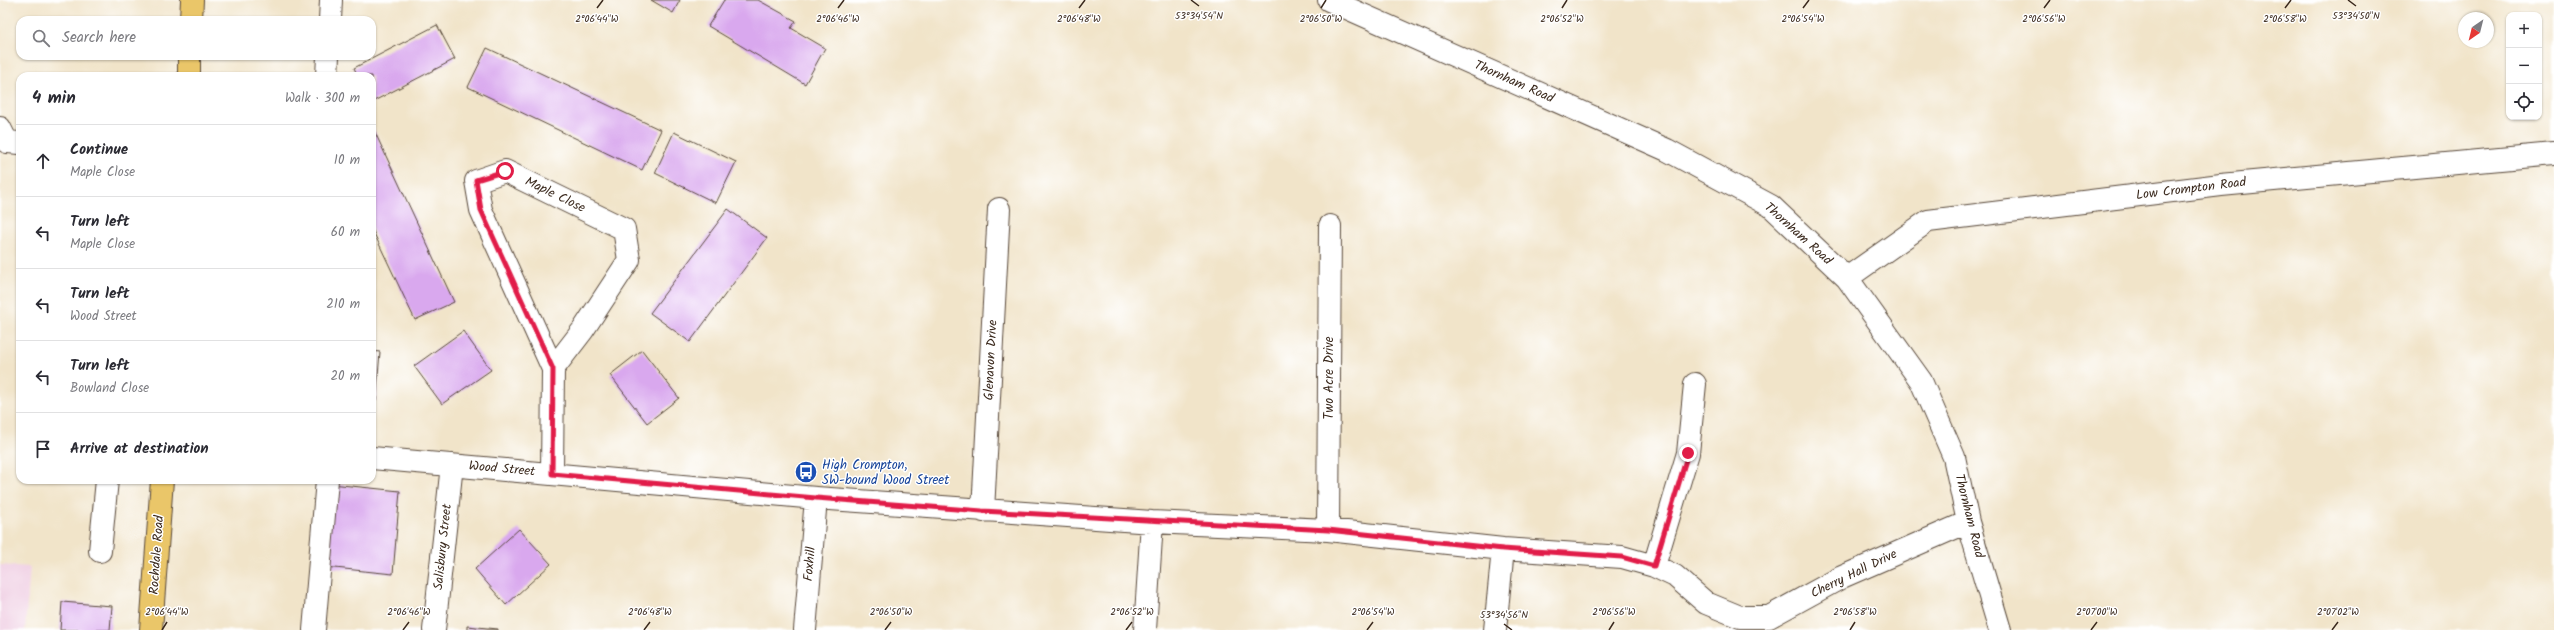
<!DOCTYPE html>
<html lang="en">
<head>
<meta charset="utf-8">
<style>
  body { margin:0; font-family:Kalam,sans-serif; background:#f7f7f7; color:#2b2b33 }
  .controls { position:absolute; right:12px; top:12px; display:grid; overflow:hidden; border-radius:8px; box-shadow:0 1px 3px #0004 }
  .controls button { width:36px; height:36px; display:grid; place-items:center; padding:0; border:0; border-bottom:1px solid #e1e1e2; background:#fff; color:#2b2b33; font:20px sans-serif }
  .compass { position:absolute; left:2458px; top:12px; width:36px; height:36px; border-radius:50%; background:#fff; box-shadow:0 1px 3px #0004; rotate:215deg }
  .stop { position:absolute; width:12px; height:12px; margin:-9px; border:3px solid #e11d48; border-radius:50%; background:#fff }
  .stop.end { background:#e11d48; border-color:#fff; box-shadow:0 1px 4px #0008 }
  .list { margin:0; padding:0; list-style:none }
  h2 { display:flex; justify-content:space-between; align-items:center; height:52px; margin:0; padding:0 16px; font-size:17px }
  h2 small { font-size:13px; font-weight:400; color:#7c7c81 }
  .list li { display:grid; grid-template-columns:26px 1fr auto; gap:12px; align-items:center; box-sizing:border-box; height:72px; padding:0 16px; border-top:1px solid #e1e1e2 }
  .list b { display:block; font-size:15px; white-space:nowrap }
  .list p { margin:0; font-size:13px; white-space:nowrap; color:#7c7c81 }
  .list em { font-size:13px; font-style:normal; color:#7c7c81 }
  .icon { flex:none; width:22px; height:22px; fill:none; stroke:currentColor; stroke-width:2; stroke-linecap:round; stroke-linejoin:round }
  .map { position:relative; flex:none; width:2554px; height:630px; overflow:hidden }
  .search { position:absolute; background:#fff; box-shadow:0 1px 3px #0004; left:16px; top:16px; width:360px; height:44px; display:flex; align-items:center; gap:10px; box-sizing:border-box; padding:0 14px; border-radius:12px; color:#7c7c81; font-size:15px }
  .panel { position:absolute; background:#fff; box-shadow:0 1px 3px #0004; left:16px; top:72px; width:360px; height:412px; border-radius:12px }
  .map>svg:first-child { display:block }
  .built { fill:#f0d0e4 }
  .building { fill:#d9a8ee }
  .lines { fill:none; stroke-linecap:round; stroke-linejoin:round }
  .minor-casing { stroke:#564638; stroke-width:24 }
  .major-casing { stroke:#564638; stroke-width:24 }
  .minor { stroke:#fff; stroke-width:22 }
  .major { stroke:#eac669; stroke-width:22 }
  .route { stroke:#e11d48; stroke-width:5 }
  .ticks { fill:none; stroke:#3b2a1e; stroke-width:1.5 }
  .labels { text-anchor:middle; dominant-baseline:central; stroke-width:3; stroke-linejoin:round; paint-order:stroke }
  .street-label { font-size:13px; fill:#3b2a1e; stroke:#fff }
  .transit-label { font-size:13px; fill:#164399; stroke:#fff; text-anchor:start }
  .ticks-label { font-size:10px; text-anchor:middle; fill:#3b2a1e; stroke:#fff; stroke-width:3; stroke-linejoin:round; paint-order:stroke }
</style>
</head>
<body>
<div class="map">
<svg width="2554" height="630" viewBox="0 0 2554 630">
  <rect width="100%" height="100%" fill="#fff"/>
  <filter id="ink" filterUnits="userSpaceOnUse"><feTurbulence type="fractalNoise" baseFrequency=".025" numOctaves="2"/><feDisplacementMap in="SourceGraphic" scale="8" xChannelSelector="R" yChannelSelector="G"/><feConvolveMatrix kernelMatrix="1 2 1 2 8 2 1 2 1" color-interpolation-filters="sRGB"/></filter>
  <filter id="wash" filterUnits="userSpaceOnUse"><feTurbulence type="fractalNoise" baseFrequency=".012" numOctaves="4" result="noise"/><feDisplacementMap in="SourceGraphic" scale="16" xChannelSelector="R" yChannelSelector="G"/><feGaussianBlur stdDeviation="0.9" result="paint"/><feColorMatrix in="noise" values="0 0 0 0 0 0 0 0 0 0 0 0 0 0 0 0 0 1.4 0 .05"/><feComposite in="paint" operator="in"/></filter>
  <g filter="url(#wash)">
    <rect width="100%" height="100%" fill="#f1e4c9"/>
    <!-- built -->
    <path class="built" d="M0,565L30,567L25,630H0Z"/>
    <g id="blocks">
      <!-- building -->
      <path class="building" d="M651,0H680L673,13Z
        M724,0H758L796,21L791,28L825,48L805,84L708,26Z
        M437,25L455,59L372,102V76H358L354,68Z
        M487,48L661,130L642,170L468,87Z
        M372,126L454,302L415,320L372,229Z
        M674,132L736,162L716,203L655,173Z
        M728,209L767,238L690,342L650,313Z
        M463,331L491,370L442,404L414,366Z
        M642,350L679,398L647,423L610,375Z
        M372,351L380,352L376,400L372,399Z
        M331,484L400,491L393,574L325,567Z
        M519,529L551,564L506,605L475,569Z
        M62,602L112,606L110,630H60Z
        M467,626L498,629V630H467Z"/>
    </g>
  </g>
  <g filter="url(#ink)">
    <use href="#blocks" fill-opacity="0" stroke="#564638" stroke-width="1"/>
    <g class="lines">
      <!-- minor casing -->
      <g class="minor-casing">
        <path id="minor" d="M1329,0L1667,150L1771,206L1847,278L1921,381L1954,457L1968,522L2000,630
          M330,20L331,0
          M327,76L328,56
          M0,128L7,142L20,143
          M1847,278L1928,221L2221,185L2554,154
          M372,458L816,498L1152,522L1328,530L1503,549L1622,557L1654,566L1675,576L1706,603L1740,617H1769L1842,577L1968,522
          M552,473L553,369L583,330L629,260L624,229L505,171L476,181L481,210L553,369
          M983,511L999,209
          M1328,530L1330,226
          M100,551L107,480
          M1654,566L1688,453L1695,384
          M314,630L327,480
          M434,630L452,465
          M805,630L816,498
          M1145,630L1152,522
          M1495,630L1503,549"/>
      </g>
      <!-- major casing -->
      <g class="major-casing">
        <path id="major" d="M191,20L192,0
          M189,76V56
          M151,630L162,480"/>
      </g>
      <!-- minor -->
      <use href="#minor" class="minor"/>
      <!-- major -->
      <use href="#major" class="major"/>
    </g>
  </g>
  <g class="lines" filter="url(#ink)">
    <!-- route -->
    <path class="route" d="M505,171L476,180L481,210L553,369L552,474L816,498L982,511L1328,530L1503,549L1622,557L1654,566L1688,453"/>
  </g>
  <!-- ticks -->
  <path class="ticks" d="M1191,0L1199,6M2348,0L2356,6M597,8L603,0M838,8L844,0M1079,8L1085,0M1321,8L1326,0M1562,8L1567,0M1803,8L1809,0M2044,8L2050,0M2285,8L2291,0M1504,624L1512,630M162,630L167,622M403,630L409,622M644,630L650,622M885,630L891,622M1126,630L1132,622M1367,630L1373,622M1609,630L1614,622M1850,630L1855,622M2091,630L2097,622M2332,630L2338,622"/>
  <!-- icons -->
  <defs>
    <g id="bus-disc" transform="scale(1.15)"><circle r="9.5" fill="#1a4fb4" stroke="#fff"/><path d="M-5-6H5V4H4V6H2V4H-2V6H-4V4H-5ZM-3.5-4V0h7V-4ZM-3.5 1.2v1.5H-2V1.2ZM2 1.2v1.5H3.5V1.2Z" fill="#fff"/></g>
  </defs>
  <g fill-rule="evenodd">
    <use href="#bus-disc" x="806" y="472"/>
  </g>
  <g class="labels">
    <!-- street labels -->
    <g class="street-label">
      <text transform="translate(1514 82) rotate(24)">Thornham Road</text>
      <text transform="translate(2191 189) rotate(-7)">Low Crompton Road</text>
      <text transform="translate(555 195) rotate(26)">Maple Close</text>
      <text transform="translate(1798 234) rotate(42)">Thornham Road</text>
      <text transform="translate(991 360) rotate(-87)">Glenavon Drive</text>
      <text transform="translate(1329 378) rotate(-90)">Two Acre Drive</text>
      <text transform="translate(502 469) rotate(5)">Wood Street</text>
      <text transform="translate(1969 516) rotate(76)">Thornham Road</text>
      <text transform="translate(443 547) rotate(-84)">Salisbury Street</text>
      <text transform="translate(157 555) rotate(-86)">Rochdale Road</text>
      <text transform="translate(810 564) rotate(-85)">Foxhill</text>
      <text transform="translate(1854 574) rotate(-26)">Cherry Hall Drive</text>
    </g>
    <!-- transit labels -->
    <g class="transit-label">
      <text x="822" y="465">High Crompton,<tspan x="822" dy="15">SW-bound Wood Street</tspan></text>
    </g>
  </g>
  <g class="ticks-label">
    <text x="2356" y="19">53°34'50"N</text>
    <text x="1199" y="19">53°34'54"N</text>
    <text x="597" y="22">2°06'44"W</text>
    <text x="838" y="22">2°06'46"W</text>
    <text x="1079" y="22">2°06'48"W</text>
    <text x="1321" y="22">2°06'50"W</text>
    <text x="1562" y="22">2°06'52"W</text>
    <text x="1803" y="22">2°06'54"W</text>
    <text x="2044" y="22">2°06'56"W</text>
    <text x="2285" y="22">2°06'58"W</text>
    <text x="167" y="615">2°06'44"W</text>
    <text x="409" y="615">2°06'46"W</text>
    <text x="650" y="615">2°06'48"W</text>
    <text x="891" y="615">2°06'50"W</text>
    <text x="1132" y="615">2°06'52"W</text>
    <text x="1373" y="615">2°06'54"W</text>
    <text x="1614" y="615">2°06'56"W</text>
    <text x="1855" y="615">2°06'58"W</text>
    <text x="2097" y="615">2°07'00"W</text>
    <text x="2338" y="615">2°07'02"W</text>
    <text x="1504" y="618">53°34'56"N</text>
  </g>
</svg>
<div class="controls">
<button>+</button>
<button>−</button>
<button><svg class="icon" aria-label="locate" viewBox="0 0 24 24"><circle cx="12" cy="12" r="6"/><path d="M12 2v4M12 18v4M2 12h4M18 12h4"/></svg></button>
</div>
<svg class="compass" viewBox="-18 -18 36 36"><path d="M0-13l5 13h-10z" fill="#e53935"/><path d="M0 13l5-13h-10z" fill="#7c7c81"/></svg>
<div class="stop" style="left:505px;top:171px"></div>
<div class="stop end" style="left:1688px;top:453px"></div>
<div class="search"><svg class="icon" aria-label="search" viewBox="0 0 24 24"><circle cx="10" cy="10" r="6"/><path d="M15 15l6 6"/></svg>Search here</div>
<section class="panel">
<h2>4 min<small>Walk · 300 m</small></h2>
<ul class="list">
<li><svg class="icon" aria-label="ahead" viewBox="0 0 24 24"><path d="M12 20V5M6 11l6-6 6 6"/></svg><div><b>Continue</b><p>Maple Close</p></div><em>10 m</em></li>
<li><svg class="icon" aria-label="left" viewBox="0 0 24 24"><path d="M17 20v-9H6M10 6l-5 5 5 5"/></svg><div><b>Turn left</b><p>Maple Close</p></div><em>60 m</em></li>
<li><svg class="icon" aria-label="left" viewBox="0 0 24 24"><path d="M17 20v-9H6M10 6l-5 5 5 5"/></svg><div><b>Turn left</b><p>Wood Street</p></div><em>210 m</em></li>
<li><svg class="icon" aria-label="left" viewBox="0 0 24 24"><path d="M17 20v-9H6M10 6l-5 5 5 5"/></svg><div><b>Turn left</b><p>Bowland Close</p></div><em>20 m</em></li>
<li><svg class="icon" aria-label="arrive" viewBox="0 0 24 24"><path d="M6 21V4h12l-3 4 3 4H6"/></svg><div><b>Arrive at destination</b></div></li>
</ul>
</section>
</div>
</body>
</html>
